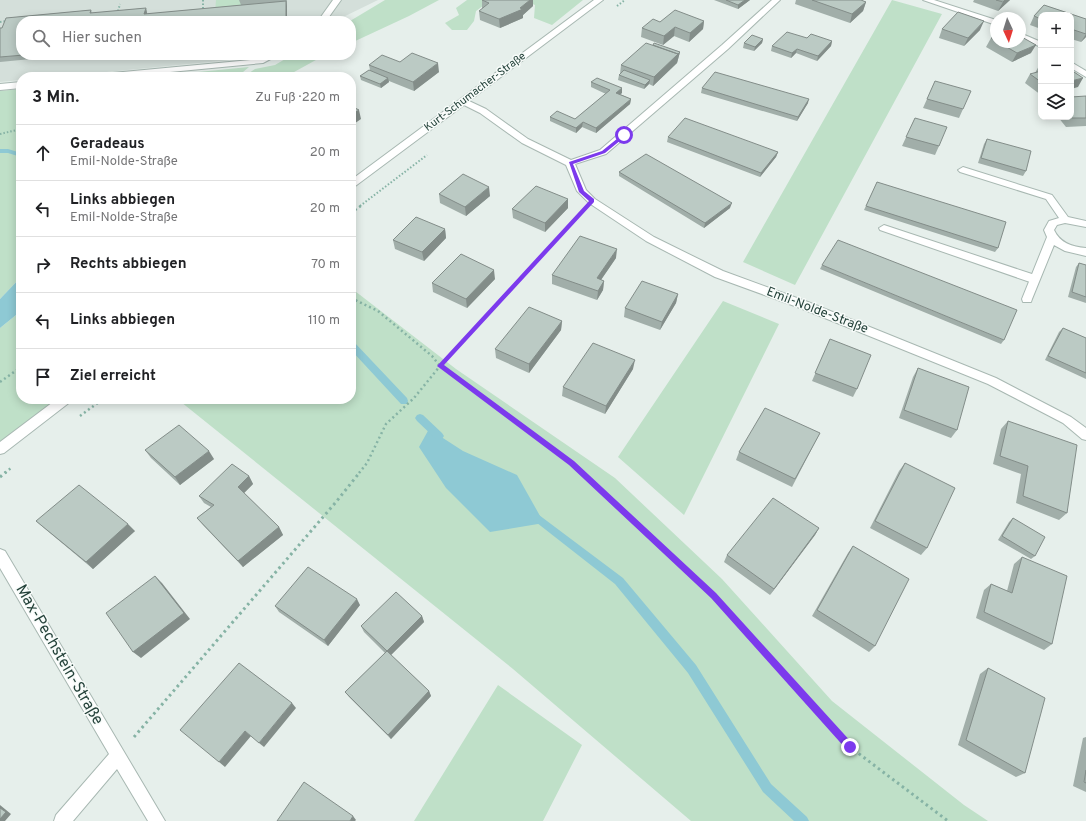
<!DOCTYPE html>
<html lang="de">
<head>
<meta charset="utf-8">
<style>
  body { margin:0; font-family:Overpass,sans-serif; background:#f6f6f6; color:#202124 }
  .controls { position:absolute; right:12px; top:12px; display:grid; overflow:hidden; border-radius:8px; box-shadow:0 2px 10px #0003 }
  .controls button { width:36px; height:36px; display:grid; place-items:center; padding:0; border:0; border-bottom:1px solid #e0e0e0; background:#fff; color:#202124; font:20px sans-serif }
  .compass { position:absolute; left:990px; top:12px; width:36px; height:36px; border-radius:50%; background:#fff; box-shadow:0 2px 10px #0003; rotate:176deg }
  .stop { position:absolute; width:12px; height:12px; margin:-9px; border:3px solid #7c3aed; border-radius:50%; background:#fff }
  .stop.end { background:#7c3aed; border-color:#fff; box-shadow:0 1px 4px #0008 }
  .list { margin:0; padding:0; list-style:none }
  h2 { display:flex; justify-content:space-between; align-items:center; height:52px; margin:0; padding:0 16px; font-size:17px }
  h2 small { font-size:13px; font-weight:400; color:#757577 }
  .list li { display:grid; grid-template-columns:26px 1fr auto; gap:12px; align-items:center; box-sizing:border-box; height:56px; padding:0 16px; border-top:1px solid #e0e0e0 }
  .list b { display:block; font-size:15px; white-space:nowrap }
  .list p { margin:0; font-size:13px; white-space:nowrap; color:#757577 }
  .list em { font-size:13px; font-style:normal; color:#757577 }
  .icon { flex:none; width:22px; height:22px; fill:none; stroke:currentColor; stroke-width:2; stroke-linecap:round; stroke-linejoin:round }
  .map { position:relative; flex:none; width:1086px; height:821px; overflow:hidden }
  .search { position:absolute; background:#fff; box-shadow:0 2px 10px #0003; left:16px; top:16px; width:340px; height:44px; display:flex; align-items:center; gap:10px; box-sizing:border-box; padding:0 14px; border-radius:16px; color:#757577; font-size:15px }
  .panel { position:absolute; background:#fff; box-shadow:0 2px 10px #0003; left:16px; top:72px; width:340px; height:332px; border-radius:16px }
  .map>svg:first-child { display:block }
  .built { fill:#d4dfda }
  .green { fill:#bfe0c8 }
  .water { fill:#8ec9d4 }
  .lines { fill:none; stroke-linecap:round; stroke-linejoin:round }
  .stream { fill:#8ec9d4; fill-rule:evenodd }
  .service-casing { stroke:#a8b8b2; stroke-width:2 }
  .minor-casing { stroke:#a8b8b2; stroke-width:2 }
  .path-far2 { stroke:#86b3a5; stroke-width:2; stroke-dasharray:1.5 2; stroke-linecap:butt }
  .path-far1 { stroke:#86b3a5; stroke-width:2.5; stroke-dasharray:2 3; stroke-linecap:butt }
  .path { stroke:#86b3a5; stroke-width:3; stroke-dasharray:2.5 3.5; stroke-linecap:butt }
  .service { fill:#fff; fill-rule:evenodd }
  .minor { fill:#fff; fill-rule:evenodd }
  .wall { fill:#a1aea9 }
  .shaded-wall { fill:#838d89 }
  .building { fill:#bbcac4; stroke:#838d89 }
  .route { fill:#7c3aed }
  .labels { text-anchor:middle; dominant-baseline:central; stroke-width:3; stroke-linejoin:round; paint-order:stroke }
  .far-street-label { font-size:11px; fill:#24423a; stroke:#f7fbf9 }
  .street-label { font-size:13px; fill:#24423a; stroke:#f7fbf9 }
  .near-street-label { font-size:16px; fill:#24423a; stroke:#f7fbf9 }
</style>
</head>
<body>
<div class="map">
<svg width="1086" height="821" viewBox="0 0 1086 821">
  <rect width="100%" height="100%" fill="#e6efeb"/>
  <!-- built -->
  <path class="built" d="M0,0H378L335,21H21V55H266L261,57L55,77H21V80L0,82Z"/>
  <!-- green -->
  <path class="green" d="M216,0H243L242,10L215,12Z
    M385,0H439L409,16L351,43V21H350Z
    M467,0H491L476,11L474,21L467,30H452L445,23L459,15L456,8Z
    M522,0H583L552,25L534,18L535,5Z
    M892,0L942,14L795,285L743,262Z
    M292,55H325L285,77H243L255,69L275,65Z
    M249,67L237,77H147Z
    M21,89V277L0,299V91Z
    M351,288L456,369L615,478L722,579L832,701L964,805L988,821H691L513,669L181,402L184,399H351Z
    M723,301L779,324L684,515L618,457Z
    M21,311V399H66L0,449V328Z
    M498,685L582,745L543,821H414Z"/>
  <!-- water -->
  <path class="water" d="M21,277V311L0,328V299Z
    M429,429L463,451L517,475L544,523L490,532L446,488L419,447Z"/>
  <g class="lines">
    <!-- stream -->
    <path class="stream" d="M0,149H8L21,153V157L8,153H0Z
      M351,341L354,342L407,398L408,401L407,404H401L351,350Z
      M420,414L423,415L442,433L444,436L442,439H436L417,421L415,418L417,415Z
      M535,512L623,578L696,665L771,784L807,817L809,821H794L763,792L688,673L615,584L532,519L530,516L532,513Z"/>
    <!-- service casing -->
    <g class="service-casing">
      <path id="service" d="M884,225L1038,276L1039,279L1038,282H1030L880,230L879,228Z"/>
    </g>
    <!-- minor casing -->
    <g class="minor-casing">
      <path id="minor" d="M333,0H341L326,21H318Z
        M594,0H603L469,101L486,109L528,139L571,160L600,150L722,45L772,0H780L728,49L606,154L575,164L586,190L595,199L654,237L723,271L808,302L996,378L1071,417L1086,428V440L1082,439L1063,423L988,384L800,308L715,277L646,241L589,203L577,191L566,165L522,143L480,113L464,105L354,187L351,188V180Z
        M923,0H934L996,20V25Z
        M1020,33L1041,42V47L1020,38Z
        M268,55H278L263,63L118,77H87L91,75L261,59Z
        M1071,62L1086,71V77L1071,68Z
        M21,82V88L0,90V84Z
        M963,167L1052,195L1068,217L1086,221V227L1065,223L1057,225L1054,230C1060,243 1072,247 1086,248V256L1065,251L1054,245L1032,299L1031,302H1023L1022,299L1047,237L1044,230L1049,221L1059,218L1046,199L960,172L958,170Z
        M57,399H72L70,402L4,453L0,454V442Z
        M0,549L5,551L165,821H148L117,769L73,821H54L56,815L109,754L0,568Z"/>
    </g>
    <!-- path-far2 -->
    <path class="path-far2" d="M203,0V11
      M617,6L625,0
      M118,11L120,4
      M0,22L7,21
      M0,134L21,129
      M360,206L427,155"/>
    <!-- path-far1 -->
    <path class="path-far1" d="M351,213L362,205
      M351,298L378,311L432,356L440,366L571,463L582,473
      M0,382L21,367
      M80,416L103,399
      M5,473L11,468
      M359,473L367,463L386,424L414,398L440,366L580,214"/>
    <!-- path -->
    <path class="path" d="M581,472L713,596L850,747L948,821
      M0,477L6,472
      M134,737L336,502L360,472"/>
    <!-- service -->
    <use href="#service" class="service"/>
    <!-- minor -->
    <use href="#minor" class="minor"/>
  </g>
  <!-- wall -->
  <path class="wall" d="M239,0H287V21H21V55H72L0,62V28H2L6,18L91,10L92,13L146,8L147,13V14L241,5Z
    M482,0H533V6L523,15V18L500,28L480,20L479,11L482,9Z
    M714,0H750L738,9Z
    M796,0H861L866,2L863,11L850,23L795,4Z
    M974,0H1010L998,11L973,2Z
    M1044,5L1086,19V37L1081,42L1071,39V15H1041V29L1030,25L1034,16Z
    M704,21L703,29L689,42L674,36L663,45L641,37L642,28L660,22Z
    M942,29L980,30L964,46L939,38Z
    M996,36V42H1020L1031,53L1012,62L986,47L991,38Z
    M807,38L832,41L831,46L817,61L796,53L791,58L771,51L772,46Z
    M763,39L762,43L754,51L743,48L744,43Z
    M653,45L680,52L677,63L653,86L649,84L644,89L618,80L619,75L620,74L621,65Z
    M400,62L439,72L414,91L389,81V82L381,88L361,80L360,76L370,70L369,65Z
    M1041,63V95L1025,83L1030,74L1035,73L1040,64Z
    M935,81L963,109L959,118L923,108Z
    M591,82L622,88V93L620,94L631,99L630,104L596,133L582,127L576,133L550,121V117L575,119L606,94L591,87Z
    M702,88L808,103L797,121L701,93Z
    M1086,96V126L1066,127L1058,117H1071Z
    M915,118L939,146L935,155L902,146Z
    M668,137L778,152L776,157L760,177L667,142Z
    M987,139L1026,171L1023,176L978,163L984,144Z
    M619,172L730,208L704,228L619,176Z
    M877,182L998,248L995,252L864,210Z
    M439,194L490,196L466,216L440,203Z
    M568,199V208L545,232L513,218L512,209Z
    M445,229L446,238L424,261L395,249L393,240Z
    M616,258L601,280L604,281L603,290L597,300L552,284V275Z
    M1079,263L1086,265V303L1068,297L1076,267Z
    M822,265L1004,340L1001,344L820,269Z
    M495,279L467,308L433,292L432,283Z
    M678,294L676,303L660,330L624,317L625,308Z
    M562,321L561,330L529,373L496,358L495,349Z
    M1063,328L1086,338V379L1045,360L1059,332Z
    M830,339L857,389L853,397L812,381Z
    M918,368L957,430L951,438L899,418L913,377Z
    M633,369L605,414L562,396L563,387Z
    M1008,421L1067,513L1059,520L1016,503L1021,474L993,464L1001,429Z
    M820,433L792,487L736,460L739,452Z
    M145,450L214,459L180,485L151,458Z
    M905,463L927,548L921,555L870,528L899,471Z
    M249,476L253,484L244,493L279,527L283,535L243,567L203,525L197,518L211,507L204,503L199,496Z
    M1013,518L1035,556L1031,559L998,540L1009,522Z
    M36,521L135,531L93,569L44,528Z
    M819,528L815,535L770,595L724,562L727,555Z
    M853,546L875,646L869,652L812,616L848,553Z
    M1022,557L1052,644L1044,650L976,618L984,590L991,584L1007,591L1014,564Z
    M360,605L328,646L279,612L275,606Z
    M422,616L424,622L391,655L429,691L431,696L391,739L349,697L345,692L385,653L364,632L361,626Z
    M988,668L1025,773L1016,777L958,745L980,674Z
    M1086,737V792L1073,786L1083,738Z"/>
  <!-- shaded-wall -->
  <path class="shaded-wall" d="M530,0H533V6L523,15V18L500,28L499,19L520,8Z
    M745,0H750L738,9V5Z
    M1005,0H1010L998,11L1003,2Z
    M286,1L287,6V21H286Z
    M866,2L863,11L850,23L852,14Z
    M146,8L147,13L146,19L144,14Z
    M704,21L703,29L689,42L690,33Z
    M984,21L980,30L964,46L968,38Z
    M675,27L674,36L663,45L664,36Z
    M1086,34V37L1081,42Z
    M763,39L762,43L754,51L755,47Z
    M832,41L831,46L817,61L818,56Z
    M1036,45L1031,53L1012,62L1017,53Z
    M797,49L796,53L791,58L792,53Z
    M680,52L677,63L653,86L654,77Z
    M438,63L439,72L414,91L413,82Z
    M388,78L389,82L381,88L380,84Z
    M1083,78L1078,87L1071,89V81Z
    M650,80L649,84L644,89L645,85Z
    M622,88V93L616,98V93Z
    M351,94H352L353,99H351Z
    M631,99L630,104L596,133V128Z
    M809,99L808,103L797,121L798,117Z
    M359,110L361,119L351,126V115Z
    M583,122L582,127L576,133V128Z
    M778,152L776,157L760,177L761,173Z
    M489,187L490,196L466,216L465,207Z
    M568,199V208L545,232V223Z
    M732,203L730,208L704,228L705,223Z
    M445,229L446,238L424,261L422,252Z
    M617,249L616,258L596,287L597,278Z
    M494,270L495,279L467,308L466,299Z
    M604,281L603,290L597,300L598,291Z
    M678,294L676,303L660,330L662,322Z
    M562,321L561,330L529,373V364Z
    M635,360L633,369L605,414L606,406Z
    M209,451L214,459L180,485L175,477Z
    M249,476L253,484L243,494L238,487Z
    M128,524L135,531L93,569L86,562Z
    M279,527L283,535L243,567L238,561Z
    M819,528L815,535L770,595L774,589Z
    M155,576L162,583L190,619L141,658L133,652Z
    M357,599L360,605L328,646L324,640Z
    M422,616L424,622L389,657L387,651Z
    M429,691L431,696L391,739L388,735Z
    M292,703L296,708L264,747L259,743Z
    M245,731L251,736L225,767L219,762Z
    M0,805L11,814L5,821H0Z
    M353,816L356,820L355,821H350Z"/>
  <!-- building -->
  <path class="building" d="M482,0H530L520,8L523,9L499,19L479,11L489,3Z
    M726,0H745L738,5Z
    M812,0H861L866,2L852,14Z
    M996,0H1005L1003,2Z
    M286,1V21H21V55H24L0,57V28H2L6,18L91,10L90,13L146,8L144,14Z
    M1044,5L1086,19V34L1071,29V15H1041V19L1034,16Z
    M675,10L704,21L690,33L675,27L664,36L642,28L653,19L660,22Z
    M958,12L984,21L968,38L942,29Z
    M787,32L807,38L811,34L832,41L818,56L797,49L792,53L772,46Z
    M752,35L763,39L755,47L744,43Z
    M996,36V41L991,38Z
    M1020,36L1036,45L1017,53L998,42H1020Z
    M646,43L678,54L654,77L621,65Z
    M654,43L680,52L678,54L653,45Z
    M412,53L438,63L413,82L369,65L382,55L400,62Z
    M369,70L388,78L380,84L360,76Z
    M624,70L650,80L645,85L619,75Z
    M1071,70L1083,78L1071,81Z
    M1041,71V82L1030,74Z
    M715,72L809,99L798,117L702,88Z
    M597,78L622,88L616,93L631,99L596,128L583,122L576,128L550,117L557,111L575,119L610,90L591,82Z
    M935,81L971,91L963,109L927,99Z
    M1086,96V118H1072L1071,117V97Z
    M351,106L359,110L351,115Z
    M685,118L778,152L761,173L668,137Z
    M915,118L947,127L939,146L906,137Z
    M987,139L1031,151L1026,171L981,158Z
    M646,154L732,203L705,223L619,172Z
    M463,174L489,187L465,207L439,194Z
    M877,182L1006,222L998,248L866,206Z
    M536,186L568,199L545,223L512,209Z
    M416,217L445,229L422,252L393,240Z
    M580,236L617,249L597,278L604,281L598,291L552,275Z
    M838,240L1017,310L1004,340L822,265Z
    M461,254L494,270L466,299L432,283Z
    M1079,263L1086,265V297L1072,292Z
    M642,281L678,294L662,322L625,308Z
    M529,307L562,321L529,364L495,349Z
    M1063,328L1086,338V373L1048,356Z
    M830,339L871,355L857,389L815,373Z
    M593,343L635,360L606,406L563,387Z
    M918,368L969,387L957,430L904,410Z
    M765,408L820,433L795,479L739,452Z
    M1008,421L1077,445L1067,513L1023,496L1028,466L1000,456Z
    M179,425L209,451L175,477L145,450Z
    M905,463L955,488L927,548L875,521Z
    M232,464L249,476L238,487L279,527L238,561L197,518L214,505L199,496Z
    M79,485L128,524L86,562L36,521Z
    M773,498L819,528L774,589L727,555Z
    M1013,518L1045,537L1035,556L1002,536Z
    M853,546L909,579L875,646L817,610Z
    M1022,557L1067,576L1052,644L984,612L991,584L1012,593Z
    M308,567L357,599L324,640L275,606Z
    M155,576L184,613L133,652L106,613Z
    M396,592L422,616L387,651L361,626Z
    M387,651L429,691L388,735L345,692Z
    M239,663L292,703L259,743L245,731L219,762L180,730Z
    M988,668L1045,698L1025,773L966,740Z
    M1086,770V783L1084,782Z
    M304,782L353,816L350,821H277Z
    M0,808L6,812L0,819Z"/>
  <!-- route -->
  <path class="route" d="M623,134L627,135L605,153L573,164L584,191L594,199V202L444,365L574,461L716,593L853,744L854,747L853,750L850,751L847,750L711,598L569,465L437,366L589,201L579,192L569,162L602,151Z"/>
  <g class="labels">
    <!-- far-street labels -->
    <g class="far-street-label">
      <text transform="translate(475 92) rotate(-37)">Kurt-Schumacher-Straße</text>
    </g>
    <!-- street labels -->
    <g class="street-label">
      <text transform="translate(817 311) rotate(21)">Emil-Nolde-Straße</text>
    </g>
    <!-- near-street labels -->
    <g class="near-street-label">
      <text transform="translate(59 655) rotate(60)">Max-Pechstein-Straße</text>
    </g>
  </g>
</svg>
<div class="controls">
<button>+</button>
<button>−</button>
<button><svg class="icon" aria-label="layers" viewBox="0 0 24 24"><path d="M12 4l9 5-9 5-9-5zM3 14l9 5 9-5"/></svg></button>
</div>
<svg class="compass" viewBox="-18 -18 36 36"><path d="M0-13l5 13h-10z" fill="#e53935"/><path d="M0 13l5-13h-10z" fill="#757577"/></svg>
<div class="stop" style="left:624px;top:135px"></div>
<div class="stop end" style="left:850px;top:747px"></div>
<div class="search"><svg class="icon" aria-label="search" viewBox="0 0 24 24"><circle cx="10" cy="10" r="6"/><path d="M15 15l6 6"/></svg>Hier suchen</div>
<section class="panel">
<h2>3 Min.<small>Zu Fuß · 220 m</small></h2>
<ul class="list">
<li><svg class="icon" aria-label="ahead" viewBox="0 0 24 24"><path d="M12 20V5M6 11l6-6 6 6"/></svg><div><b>Geradeaus</b><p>Emil-Nolde-Straße</p></div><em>20 m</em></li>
<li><svg class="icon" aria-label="left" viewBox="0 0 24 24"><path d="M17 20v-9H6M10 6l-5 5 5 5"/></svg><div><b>Links abbiegen</b><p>Emil-Nolde-Straße</p></div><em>20 m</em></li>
<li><svg class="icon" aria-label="right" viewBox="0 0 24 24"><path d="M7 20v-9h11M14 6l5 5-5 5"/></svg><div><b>Rechts abbiegen</b></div><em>70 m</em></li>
<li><svg class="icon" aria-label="left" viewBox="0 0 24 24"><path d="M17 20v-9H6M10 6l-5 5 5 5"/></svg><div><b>Links abbiegen</b></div><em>110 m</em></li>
<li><svg class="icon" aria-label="arrive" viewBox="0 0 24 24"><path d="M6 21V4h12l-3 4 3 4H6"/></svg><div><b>Ziel erreicht</b></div></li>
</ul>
</section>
</div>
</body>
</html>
